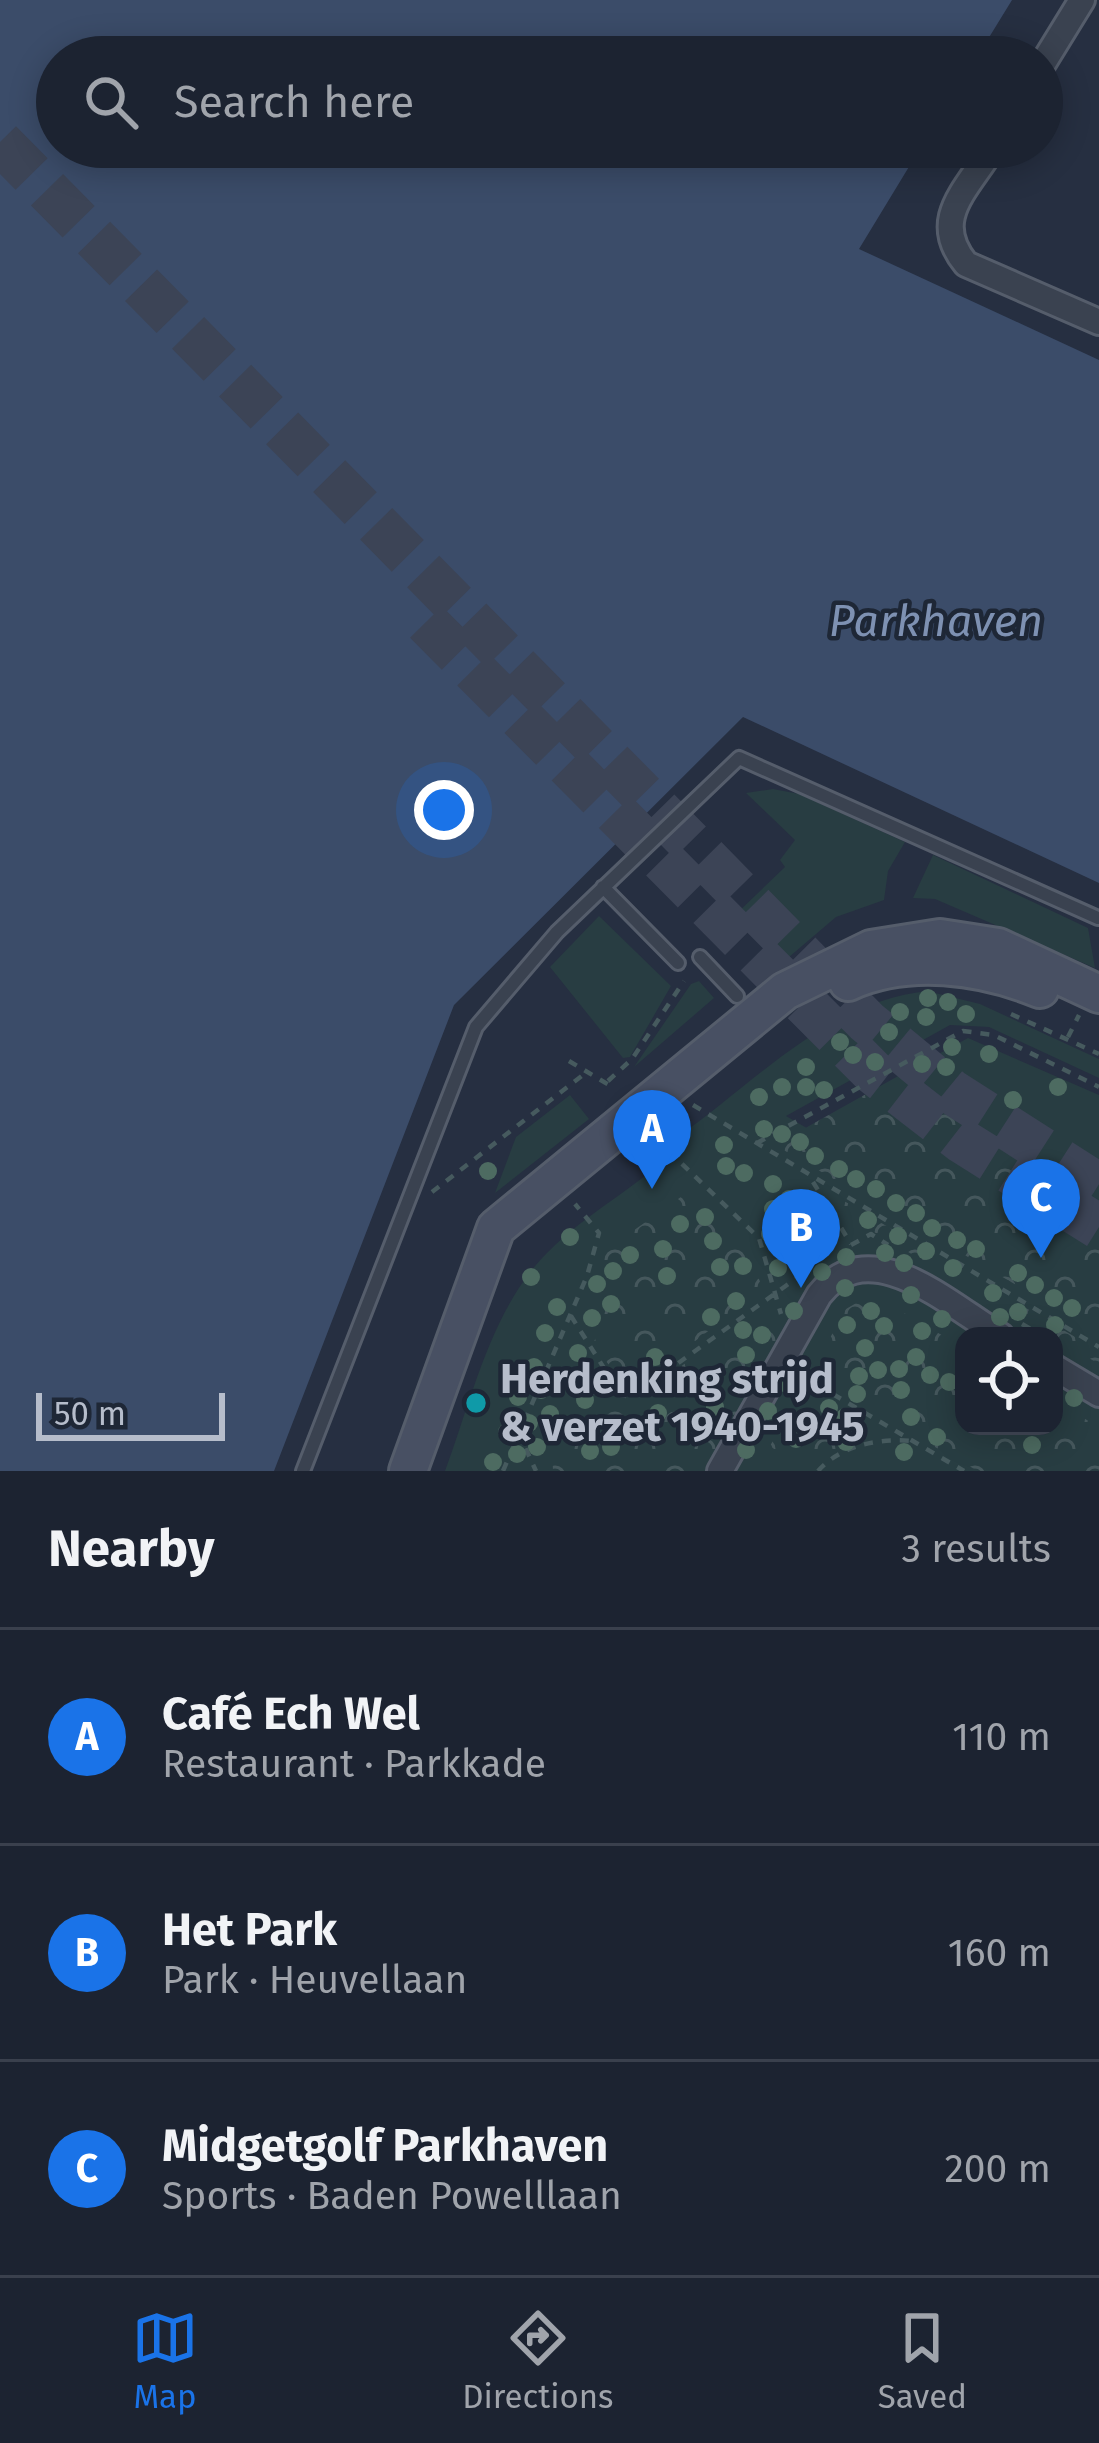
<!DOCTYPE html>
<html lang="en">
<head>
<meta charset="utf-8">
<style>
  body { margin:0; font-family:"Fira Sans",sans-serif; background:#252b39; color:#f1f3f6 }
  .controls { position:absolute; right:36px; bottom:36px; display:grid; overflow:hidden; border-radius:24px; box-shadow:0 6px 30px #0003 }
  .controls button { width:108px; height:108px; display:grid; place-items:center; padding:0; border:0; border-bottom:3px solid #3a404d; background:#1c2331; color:#f1f3f6; font:60px sans-serif }
  .scale { position:absolute; left:36px; bottom:30px; width:189px; box-sizing:border-box; padding-left:12px; border:6px solid #b6bdcb; border-top:0; font-size:33px; line-height:42px; white-space:nowrap; color:#b6bdcb; -webkit-text-stroke:9px #1e2736; paint-order:stroke }
  .you { position:absolute; left:444px; top:810px; width:42px; height:42px; margin:-30px; border:9px solid #fff; border-radius:50%; background:#1a73e8; box-shadow:0 0 0 18px #1a73e833 }
  .badge { display:grid; place-items:center; width:78px; height:78px; border-radius:50%; background:#1a73e8; color:#fff; font-size:39px; font-weight:700 }
  .pin { position:absolute; translate:-50% -99px; filter:drop-shadow(0 3px 6px #0008) }
  .pin::after { content:''; position:absolute; top:63px; width:42px; height:36px; background:inherit; clip-path:polygon(0 0,100% 0,50% 100%) }
  .list { margin:0; padding:0; list-style:none }
  h2 { display:flex; justify-content:space-between; align-items:center; height:156px; margin:0; padding:0 48px; font-size:51px }
  h2 small { font-size:39px; font-weight:400; color:#a0a4ab }
  .list li { display:grid; grid-template-columns:78px 1fr auto; gap:36px; align-items:center; box-sizing:border-box; height:216px; padding:0 48px; border-top:3px solid #3a404d }
  .list b { display:block; font-size:45px; white-space:nowrap }
  .list p { margin:0; font-size:39px; white-space:nowrap; color:#a0a4ab }
  .list em { font-size:39px; font-style:normal; color:#a0a4ab }
  .icon { flex:none; width:66px; height:66px; fill:none; stroke:currentColor; stroke-width:2; stroke-linecap:round; stroke-linejoin:round }
  .map { position:relative; flex:none; width:1099px; height:1471px; overflow:hidden }
  .search { position:absolute; background:#1c2331; box-shadow:0 6px 30px #0003; left:36px; right:36px; top:36px; height:132px; display:flex; align-items:center; gap:30px; box-sizing:border-box; padding:0 42px; border-radius:66px; color:#a0a4ab; font-size:45px }
  .sheet { height:804px; background:#1c2331 }
  nav { display:flex; justify-content:space-around; align-items:center; box-sizing:border-box; height:168px; border-top:3px solid #3a404d; background:#1c2331; font-size:33px; color:#a0a4ab }
  nav a { display:grid; justify-items:center; gap:6px }
  nav .on { color:#1a73e8 }
  .map>svg:first-child { display:block }
  .green { fill:#283d42; fill-rule:evenodd }
  .forest { fill:url(#forest-crowns) }
  .water { fill:#3b4c69 }
  .lines { fill:none; stroke-linecap:round; stroke-linejoin:round }
  .highway-tunnel { stroke:#3c4456; stroke-width:45; stroke-dasharray:45 22; stroke-linecap:butt }
  .lane-casing { stroke:#555d6b; stroke-width:18 }
  .street-casing { stroke:#555d6b; stroke-width:30 }
  .secondary-casing { stroke:#555d6b; stroke-width:42 }
  .path { stroke:#465a5e; stroke-width:4.5; stroke-dasharray:9 9; stroke-linecap:butt }
  .lane { stroke:#3a4250; stroke-width:12 }
  .street { stroke:#3a4250; stroke-width:24 }
  .secondary { stroke:#485063; stroke-width:36 }
  .tree { fill:#4d6b61 }
  .culture-dot { fill:#0f9aa8; stroke:#1e2736; stroke-width:4.5 }
  .labels { text-anchor:middle; dominant-baseline:central; stroke-width:9; stroke-linejoin:round; paint-order:stroke }
  .poi-label { font-size:42px; font-weight:bold; fill:#b6bdcb; stroke:#1e2736; text-anchor:start }
  .water-label { font-size:45px; font-style:italic; fill:#7e91b2; stroke:#1e2736 }
</style>
</head>
<body>
<div class="map">
<svg width="1099" height="1471" viewBox="0 0 1099 1471">
  <defs>
    <pattern id="forest-crowns" width="20" height="18" patternUnits="userSpaceOnUse" patternTransform="scale(3)"><rect width="20" height="18" fill="#283d42"/><path d="M2 6a3 3 0 1 1 6 0M12 15a3 3 0 1 1 6 0" fill="none" stroke="#45575c"/></pattern>
  </defs>
  <rect width="100%" height="100%" fill="#262f41"/>
  <!-- green -->
  <path class="green" d="M773,789L799,794L905,842L888,871L884,900L836,917L782,963L733,917L785,867L780,860L795,840L746,793Z
    M933,855L1088,928L1095,968L935,899L913,898Z
    M599,916L671,986L630,1057L623,1058L550,967Z
    M699,981L714,998L634,1067L691,984Z
    M927,991L980,1004L1099,1059V1078L989,1027L950,1025L786,1116L876,1168L998,1146L909,1070L968,1038L1099,1095V1471H445C472,1399 491,1309 547,1253C586,1213 637,1188 677,1148L675,1139C754,1084 824,1003 927,991ZM964,1336H1054V1426H964Z
    M570,1095L589,1119L495,1193L516,1137Z"/>
  <!-- forest -->
  <path class="forest" d="M909,1070L1028,1169L1099,1220V1333L775,1145Z
    M695,1187L739,1230L763,1289L630,1391L593,1345L605,1311L593,1280L602,1244L616,1227L623,1238Z
    M827,1191L1099,1351V1364L869,1229L852,1238Z
    M865,1298L885,1302L964,1348V1426H1054V1401L1099,1427V1471H978L824,1385L815,1365L846,1309Z
    M747,1318L767,1319L779,1343L708,1471H553L552,1443L587,1355L619,1405L627,1406Z
    M808,1395L868,1424L875,1434L826,1457L791,1461L770,1446L798,1397Z"/>
  <!-- water -->
  <path class="water" d="M0,0H1012L977,57H57V147H921L859,249L1099,360V883L743,717L454,1005L274,1471H0Z"/>
  <g class="lines">
    <!-- highway-tunnel -->
    <path class="highway-tunnel" d="M0,142L867,1022L952,1092L1099,1186
      M426,622L873,1072L962,1141L1099,1227"/>
    <!-- lane casing -->
    <g class="lane-casing">
      <path id="lane" d="M603,887L678,963
        M700,957L737,996
        M303,1471L476,1027L557,932L739,758L1098,918"/>
    </g>
    <!-- street casing -->
    <g class="street-casing">
      <path id="street" d="M1042,65L1082,0
        M993,147C967,190 929,219 966,264L1099,322
        M1054,1367L1099,1394
        M720,1471L819,1295C870,1230 949,1305 1001,1336"/>
    </g>
    <!-- secondary casing -->
    <g class="secondary-casing">
      <path id="secondary" d="M848,982C908,955 981,965 1040,989
        M408,1471L496,1228L785,991L871,949L940,938L998,947L1099,994"/>
    </g>
    <!-- path -->
    <path class="path" d="M1011,1014L1099,1054
      M1068,1037L1079,1015
      M569,1061L614,1088
      M608,1081L632,1059L684,981
      M693,1105L1099,1347
      M656,1139L759,1238L781,1314
      M757,1143L963,1031L994,1035L1099,1087
      M813,1182L851,1244
      M432,1192L588,1071
      M851,1245L871,1234L888,1245
      M571,1316L621,1395L631,1397L805,1272
      M1022,1324L1043,1336
      M802,1376L964,1471
      M518,1432L536,1471
      M503,1471L587,1276L599,1233L575,1204
      M818,1471C841,1445 879,1438 912,1441"/>
    <!-- lane -->
    <use href="#lane" class="lane"/>
    <!-- street -->
    <use href="#street" class="street"/>
    <!-- secondary -->
    <use href="#secondary" class="secondary"/>
  </g>
  <!-- trees -->
  <g class="tree">
    <circle cx="928" cy="998" r="9"/>
    <circle cx="948" cy="1002" r="9"/>
    <circle cx="900" cy="1012" r="9"/>
    <circle cx="966" cy="1014" r="9"/>
    <circle cx="926" cy="1017" r="9"/>
    <circle cx="889" cy="1032" r="9"/>
    <circle cx="840" cy="1042" r="9"/>
    <circle cx="952" cy="1047" r="9"/>
    <circle cx="989" cy="1054" r="9"/>
    <circle cx="853" cy="1055" r="9"/>
    <circle cx="875" cy="1062" r="9"/>
    <circle cx="922" cy="1064" r="9"/>
    <circle cx="806" cy="1067" r="9"/>
    <circle cx="946" cy="1067" r="9"/>
    <circle cx="782" cy="1087" r="9"/>
    <circle cx="806" cy="1087" r="9"/>
    <circle cx="1058" cy="1087" r="9"/>
    <circle cx="824" cy="1090" r="9"/>
    <circle cx="759" cy="1097" r="9"/>
    <circle cx="1013" cy="1100" r="9"/>
    <circle cx="764" cy="1129" r="9"/>
    <circle cx="782" cy="1134" r="9"/>
    <circle cx="800" cy="1142" r="9"/>
    <circle cx="724" cy="1145" r="9"/>
    <circle cx="815" cy="1156" r="9"/>
    <circle cx="726" cy="1166" r="9"/>
    <circle cx="839" cy="1169" r="9"/>
    <circle cx="488" cy="1171" r="9"/>
    <circle cx="744" cy="1173" r="9"/>
    <circle cx="856" cy="1179" r="9"/>
    <circle cx="773" cy="1184" r="9"/>
    <circle cx="876" cy="1189" r="9"/>
    <circle cx="789" cy="1199" r="9"/>
    <circle cx="896" cy="1203" r="9"/>
    <circle cx="773" cy="1209" r="9"/>
    <circle cx="916" cy="1213" r="9"/>
    <circle cx="705" cy="1217" r="9"/>
    <circle cx="868" cy="1220" r="9"/>
    <circle cx="680" cy="1224" r="9"/>
    <circle cx="932" cy="1228" r="9"/>
    <circle cx="770" cy="1234" r="9"/>
    <circle cx="825" cy="1236" r="9"/>
    <circle cx="898" cy="1236" r="9"/>
    <circle cx="570" cy="1237" r="9"/>
    <circle cx="957" cy="1240" r="9"/>
    <circle cx="713" cy="1241" r="9"/>
    <circle cx="808" cy="1244" r="9"/>
    <circle cx="663" cy="1249" r="9"/>
    <circle cx="976" cy="1249" r="9"/>
    <circle cx="926" cy="1251" r="9"/>
    <circle cx="885" cy="1253" r="9"/>
    <circle cx="630" cy="1255" r="9"/>
    <circle cx="846" cy="1257" r="9"/>
    <circle cx="904" cy="1263" r="9"/>
    <circle cx="743" cy="1266" r="9"/>
    <circle cx="720" cy="1267" r="9"/>
    <circle cx="778" cy="1268" r="9"/>
    <circle cx="953" cy="1268" r="9"/>
    <circle cx="613" cy="1271" r="9"/>
    <circle cx="822" cy="1272" r="9"/>
    <circle cx="1018" cy="1273" r="9"/>
    <circle cx="667" cy="1276" r="9"/>
    <circle cx="531" cy="1277" r="9"/>
    <circle cx="597" cy="1284" r="9"/>
    <circle cx="1035" cy="1285" r="9"/>
    <circle cx="845" cy="1288" r="9"/>
    <circle cx="993" cy="1293" r="9"/>
    <circle cx="911" cy="1295" r="9"/>
    <circle cx="1054" cy="1298" r="9"/>
    <circle cx="736" cy="1301" r="9"/>
    <circle cx="611" cy="1304" r="9"/>
    <circle cx="557" cy="1307" r="9"/>
    <circle cx="1072" cy="1308" r="9"/>
    <circle cx="794" cy="1311" r="9"/>
    <circle cx="871" cy="1311" r="9"/>
    <circle cx="1018" cy="1312" r="9"/>
    <circle cx="711" cy="1317" r="9"/>
    <circle cx="1000" cy="1317" r="9"/>
    <circle cx="592" cy="1318" r="9"/>
    <circle cx="942" cy="1319" r="9"/>
    <circle cx="847" cy="1325" r="9"/>
    <circle cx="1055" cy="1325" r="9"/>
    <circle cx="884" cy="1326" r="9"/>
    <circle cx="743" cy="1330" r="9"/>
    <circle cx="922" cy="1331" r="9"/>
    <circle cx="545" cy="1333" r="9"/>
    <circle cx="762" cy="1335" r="9"/>
    <circle cx="865" cy="1348" r="9"/>
    <circle cx="578" cy="1353" r="9"/>
    <circle cx="746" cy="1355" r="9"/>
    <circle cx="655" cy="1357" r="9"/>
    <circle cx="916" cy="1357" r="9"/>
    <circle cx="534" cy="1367" r="9"/>
    <circle cx="899" cy="1369" r="9"/>
    <circle cx="878" cy="1370" r="9"/>
    <circle cx="930" cy="1375" r="9"/>
    <circle cx="859" cy="1376" r="9"/>
    <circle cx="565" cy="1380" r="9"/>
    <circle cx="949" cy="1382" r="9"/>
    <circle cx="784" cy="1383" r="9"/>
    <circle cx="753" cy="1384" r="9"/>
    <circle cx="673" cy="1385" r="9"/>
    <circle cx="541" cy="1390" r="9"/>
    <circle cx="901" cy="1390" r="9"/>
    <circle cx="857" cy="1394" r="9"/>
    <circle cx="518" cy="1397" r="9"/>
    <circle cx="1074" cy="1398" r="9"/>
    <circle cx="585" cy="1400" r="9"/>
    <circle cx="715" cy="1407" r="9"/>
    <circle cx="829" cy="1408" r="9"/>
    <circle cx="768" cy="1411" r="9"/>
    <circle cx="658" cy="1413" r="9"/>
    <circle cx="550" cy="1414" r="9"/>
    <circle cx="845" cy="1417" r="9"/>
    <circle cx="911" cy="1417" r="9"/>
    <circle cx="529" cy="1423" r="9"/>
    <circle cx="727" cy="1428" r="9"/>
    <circle cx="507" cy="1432" r="9"/>
    <circle cx="937" cy="1437" r="9"/>
    <circle cx="796" cy="1439" r="9"/>
    <circle cx="846" cy="1442" r="9"/>
    <circle cx="1032" cy="1445" r="9"/>
    <circle cx="537" cy="1447" r="9"/>
    <circle cx="611" cy="1447" r="9"/>
    <circle cx="746" cy="1450" r="9"/>
    <circle cx="590" cy="1451" r="9"/>
    <circle cx="904" cy="1452" r="9"/>
    <circle cx="517" cy="1454" r="9"/>
    <circle cx="493" cy="1462" r="9"/>
  </g>
  <!-- markers -->
  <circle class="culture-dot" cx="476" cy="1403" r="12"/>
  <g class="labels">
    <!-- poi labels -->
    <g class="poi-label">
      <text x="500" y="1379">Herdenking strijd<tspan x="500" dy="48">&amp; verzet 1940-1945</tspan></text>
    </g>
    <!-- water labels -->
    <g class="water-label">
      <text x="936" y="621">Parkhaven</text>
    </g>
  </g>
</svg>
<div class="controls">
<button><svg class="icon" aria-label="locate" viewBox="0 0 24 24"><circle cx="12" cy="12" r="6"/><path d="M12 2v4M12 18v4M2 12h4M18 12h4"/></svg></button>
</div>
<div class="scale">50 m</div>
<div class="you"></div>
<div class="pin badge" style="left:652px;top:1189px">A</div>
<div class="pin badge" style="left:801px;top:1288px">B</div>
<div class="pin badge" style="left:1041px;top:1258px">C</div>
<div class="search"><svg class="icon" aria-label="search" viewBox="0 0 24 24"><circle cx="10" cy="10" r="6"/><path d="M15 15l6 6"/></svg>Search here</div>
</div>
<section class="sheet">
<h2>Nearby<small>3 results</small></h2>
<ul class="list">
<li><span class="badge">A</span><div><b>Café Ech Wel</b><p>Restaurant · Parkkade</p></div><em>110 m</em></li>
<li><span class="badge">B</span><div><b>Het Park</b><p>Park · Heuvellaan</p></div><em>160 m</em></li>
<li><span class="badge">C</span><div><b>Midgetgolf Parkhaven</b><p>Sports · Baden Powelllaan</p></div><em>200 m</em></li>
</ul>
</section>
<nav>
<a class="on"><svg class="icon" aria-label="map" viewBox="0 0 24 24"><path d="M3 6l6-2 6 2 6-2v14l-6 2-6-2-6 2zM9 4v14M15 6v14"/></svg>Map</a>
<a><svg class="icon" aria-label="directions" viewBox="0 0 24 24"><path d="M12 3l9 9-9 9-9-9zM9 14v-3h6M13 9l2 2-2 2"/></svg>Directions</a>
<a><svg class="icon" aria-label="saved" viewBox="0 0 24 24"><path d="M7 4h10v16l-5-4-5 4z"/></svg>Saved</a>
</nav>
</body>
</html>
